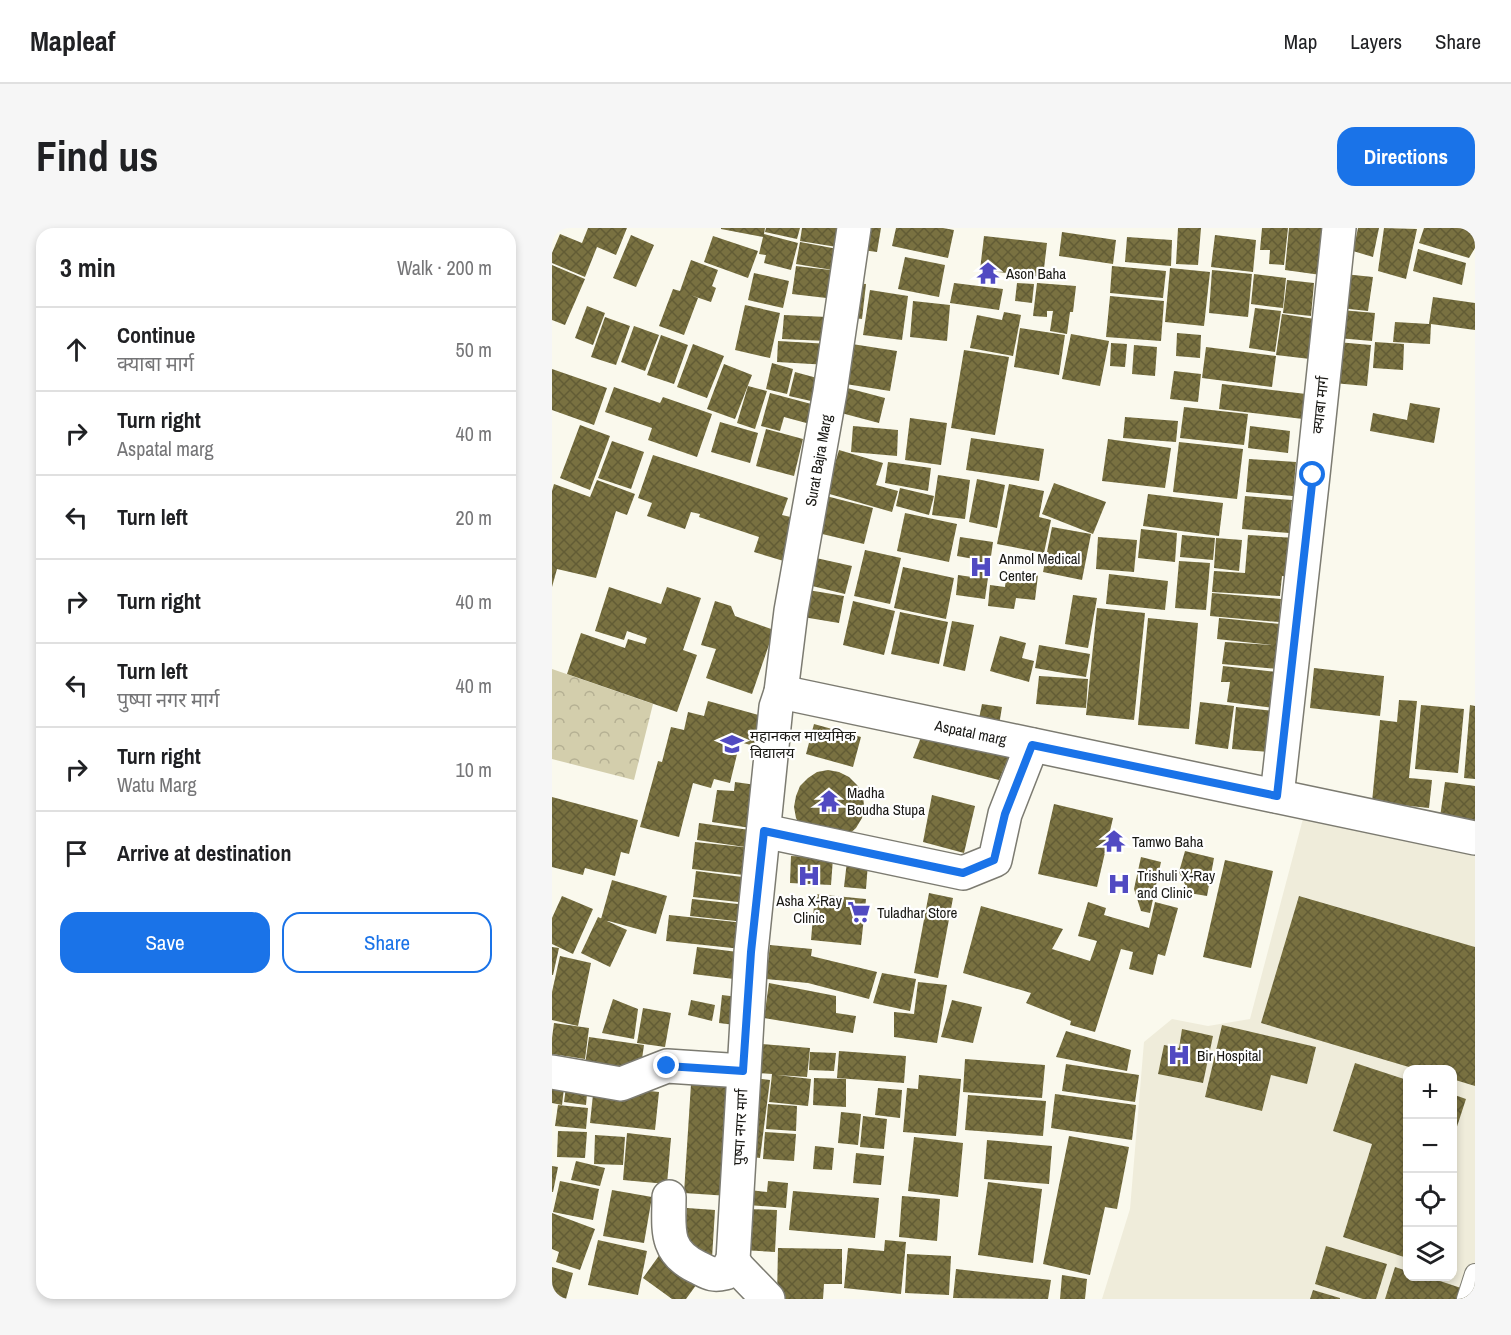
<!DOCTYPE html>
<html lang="en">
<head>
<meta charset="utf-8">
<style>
  body { margin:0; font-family:"Archivo Narrow","Noto Sans Devanagari",sans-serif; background:#f6f6f6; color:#202124 }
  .controls { position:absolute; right:18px; bottom:18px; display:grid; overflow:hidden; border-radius:12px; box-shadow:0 3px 9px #0003 }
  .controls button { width:54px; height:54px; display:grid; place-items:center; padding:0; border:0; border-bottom:2px solid #e0e0e0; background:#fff; color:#202124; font:30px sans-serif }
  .stop { position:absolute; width:18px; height:18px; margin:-14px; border:4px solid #1a73e8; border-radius:50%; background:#fff }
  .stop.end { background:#1a73e8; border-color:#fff; box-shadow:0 2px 6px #0008 }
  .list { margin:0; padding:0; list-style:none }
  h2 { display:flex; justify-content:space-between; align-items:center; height:78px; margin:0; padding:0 24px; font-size:26px }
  h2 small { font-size:20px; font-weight:400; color:#757577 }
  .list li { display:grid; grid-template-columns:39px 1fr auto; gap:18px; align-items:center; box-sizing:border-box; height:84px; padding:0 24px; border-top:2px solid #e0e0e0 }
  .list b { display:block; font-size:22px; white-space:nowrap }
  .list p { margin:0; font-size:20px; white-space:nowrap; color:#757577 }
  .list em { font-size:20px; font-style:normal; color:#757577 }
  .actions { display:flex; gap:12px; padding:18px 24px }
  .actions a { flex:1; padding:14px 0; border:2px solid #1a73e8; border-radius:18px; text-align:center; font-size:21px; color:#1a73e8 }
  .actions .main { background:#1a73e8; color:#fff }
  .icon { flex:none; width:33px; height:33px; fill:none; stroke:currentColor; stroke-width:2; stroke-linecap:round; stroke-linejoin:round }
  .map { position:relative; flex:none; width:923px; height:1071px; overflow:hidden; border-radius:18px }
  header { display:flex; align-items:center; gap:36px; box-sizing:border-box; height:84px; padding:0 30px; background:#fff; border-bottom:2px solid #e0e0e0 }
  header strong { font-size:28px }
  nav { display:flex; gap:33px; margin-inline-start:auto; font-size:21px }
  .intro { display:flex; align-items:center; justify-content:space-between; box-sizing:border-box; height:144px; padding:0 36px }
  h1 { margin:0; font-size:42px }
  .button { padding:15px 27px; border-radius:18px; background:#1a73e8; color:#fff; font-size:21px; font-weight:700 }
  main { display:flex; gap:36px; padding:0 36px }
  aside { flex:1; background:#fff; border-radius:18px; box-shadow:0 3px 9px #0003 }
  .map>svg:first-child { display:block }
  .built { fill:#efecda; fill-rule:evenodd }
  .forest { fill:url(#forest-crowns) }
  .building { fill:url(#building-cross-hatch) }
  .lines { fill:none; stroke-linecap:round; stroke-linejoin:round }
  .service-casing { stroke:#7c7b71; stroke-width:22 }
  .minor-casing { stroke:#7c7b71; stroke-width:36 }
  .service { stroke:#fff; stroke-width:20 }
  .minor { stroke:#fff; stroke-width:33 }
  .route { stroke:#1a73e8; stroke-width:8 }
  .labels { text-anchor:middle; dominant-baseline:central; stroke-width:4.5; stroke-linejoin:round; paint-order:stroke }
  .poi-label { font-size:15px; fill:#191814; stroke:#fff; text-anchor:start }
  .street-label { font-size:15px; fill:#191814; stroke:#fff }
</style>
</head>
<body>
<header>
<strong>Mapleaf</strong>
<nav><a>Map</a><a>Layers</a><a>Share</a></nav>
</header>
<div class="intro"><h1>Find us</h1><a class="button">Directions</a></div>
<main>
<aside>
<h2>3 min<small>Walk · 200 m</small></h2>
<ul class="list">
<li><svg class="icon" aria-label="ahead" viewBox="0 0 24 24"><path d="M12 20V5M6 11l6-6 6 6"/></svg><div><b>Continue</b><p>क्याबा मार्ग</p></div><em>50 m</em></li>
<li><svg class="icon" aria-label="right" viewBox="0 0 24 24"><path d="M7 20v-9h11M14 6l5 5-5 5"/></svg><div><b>Turn right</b><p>Aspatal marg</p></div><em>40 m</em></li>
<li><svg class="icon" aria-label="left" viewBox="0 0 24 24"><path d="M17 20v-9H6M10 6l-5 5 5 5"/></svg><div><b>Turn left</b></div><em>20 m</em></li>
<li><svg class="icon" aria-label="right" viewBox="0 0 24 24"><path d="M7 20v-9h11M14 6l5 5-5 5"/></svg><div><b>Turn right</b></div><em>40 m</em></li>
<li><svg class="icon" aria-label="left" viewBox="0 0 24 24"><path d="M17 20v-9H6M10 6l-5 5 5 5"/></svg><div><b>Turn left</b><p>पुष्पा नगर मार्ग</p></div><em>40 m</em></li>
<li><svg class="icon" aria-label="right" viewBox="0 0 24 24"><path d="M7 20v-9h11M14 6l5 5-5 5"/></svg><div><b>Turn right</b><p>Watu Marg</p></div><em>10 m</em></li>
<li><svg class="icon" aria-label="arrive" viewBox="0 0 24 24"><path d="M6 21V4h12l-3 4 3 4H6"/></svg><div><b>Arrive at destination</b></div></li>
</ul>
<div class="actions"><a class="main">Save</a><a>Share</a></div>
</aside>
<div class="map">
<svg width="923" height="1071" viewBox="0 0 923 1071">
  <defs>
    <pattern id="forest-crowns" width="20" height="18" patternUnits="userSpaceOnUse" patternTransform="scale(1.5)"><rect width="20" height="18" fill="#d3ceac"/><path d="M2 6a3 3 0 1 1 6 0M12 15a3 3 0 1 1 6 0" fill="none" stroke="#b5b093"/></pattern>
    <pattern id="building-cross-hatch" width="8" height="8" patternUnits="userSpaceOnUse" patternTransform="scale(1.5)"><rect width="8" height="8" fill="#797141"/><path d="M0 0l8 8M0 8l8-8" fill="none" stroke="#625c35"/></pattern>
  </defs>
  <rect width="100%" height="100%" fill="#faf9ed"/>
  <!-- built -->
  <path class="built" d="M753,583L923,628V719L748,668L709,795L867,841L856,842L855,852L803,836L781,903L820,916L791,1009L855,1030L856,1048H900L901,912L914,871L901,866V851L923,858V1071H790L761,1062L758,1071H550L578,981L592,814L620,791L656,798L698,791ZM670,797L764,819L755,856L719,847L709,883L653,869Z"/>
  <!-- forest -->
  <path class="forest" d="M0,441L101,476L82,552L0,531Z"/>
  <!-- building -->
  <path class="building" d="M36,0H75L64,27L45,19L33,49L0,35V25L8,6L30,15Z
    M169,0H213L212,6L246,15L239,42L212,35L214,27L207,26L211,9L169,1Z
    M214,0H248L245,11L213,4Z
    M250,0H294L291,20L248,13Z
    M306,0H329L325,24L303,21Z
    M344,0H391L402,2L396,30L340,18Z
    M626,0H649L646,37L624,36Z
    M710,0H736L732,37L717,36L718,22H708Z
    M737,0H774L769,47L733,42Z
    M806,0H827L821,29L801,23Z
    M832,0L865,1L854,51L826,43Z
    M872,0H913L923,3V20L917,30L867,15Z
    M510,4L564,12L561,36L507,28Z
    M79,7L102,17L84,59L61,50Z
    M663,7L704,12L701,44L659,39Z
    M161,8L206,23L196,50L152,34Z
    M432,8L495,15L491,49L428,42Z
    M575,9L620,12L619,38L573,34Z
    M248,14L291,22L287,43L244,36Z
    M866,21L914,35L910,57L861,43Z
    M353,29L393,37L387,69L346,61Z
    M139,32L166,42L160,58L164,60L159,74L138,67L146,70L132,107L107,98L121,61L128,63Z
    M0,37L33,51L13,97L0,92Z
    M244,38L287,43L283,71L240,66Z
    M560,38L614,43L611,70L558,65Z
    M618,40L658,44L652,98L613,94Z
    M660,42L700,46L696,89L657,85Z
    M202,45L237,53L231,80L196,72Z
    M702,46L734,50L731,80L699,76Z
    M792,46L821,49L816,83L788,80Z
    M735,52L762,55L759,88L731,85Z
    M298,55L314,56L310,91L294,89Z
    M402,55L451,61L447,82L398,75Z
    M465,55L482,56L480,75L463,73Z
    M485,55L524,58L521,84H518L515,106L498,103L501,83H495V89L481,88Z
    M318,62L356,68L350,112L311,107Z
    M558,68L612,73L609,113L554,109Z
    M881,69L923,75V102L879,96L878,116L841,114L843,94L877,96Z
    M361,73L398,77L395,113L358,109Z
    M193,77L228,85L218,130L183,122Z
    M35,78L53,85L41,117L23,110Z
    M703,80L729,83L723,124L697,120Z
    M789,82L823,85L820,113L786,110Z
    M452,84L469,87L461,128L418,120L425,87L450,92Z
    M730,86L763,91L758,131L724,127Z
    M232,87L275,89L274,113L230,111Z
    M53,89L78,98L64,137L39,129Z
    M82,98L107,107L93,143L69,134Z
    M468,100L513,107L507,147L462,139Z
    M625,105L649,107L648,130L624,128Z
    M519,106L557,113L548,158L510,151Z
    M109,107L136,117L122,156L95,147Z
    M226,113L278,116L277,137L225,134Z
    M287,114L345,123L338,163L281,154Z
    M785,114L819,117L815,158L781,155Z
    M823,114L852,116L851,142L821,140Z
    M559,115L575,116L573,139L558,138Z
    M141,116L172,128L155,170L125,159Z
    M582,117L605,119L603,148L580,146Z
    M654,119L724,128L720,159L650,150Z
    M412,122L457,129L443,207L399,200Z
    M220,135L241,141L235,166L214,161Z
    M172,136L200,147L183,191L155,181Z
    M0,141L55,160L42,197L0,182Z
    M622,143L649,146L646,174L618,171Z
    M243,144L265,150L259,173L237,168Z
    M670,156L754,166L751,191L667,181Z
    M284,157L333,170L327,195L278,182Z
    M196,158L215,163L203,201L185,195Z
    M62,159L108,175L111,169L160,186L145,229L96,212L100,200L53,184Z
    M218,165L263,177L258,196L232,189L228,203L209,198Z
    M858,175L888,180L882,215L818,203L821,185L855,192Z
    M632,179L696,186L692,217L628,210Z
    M573,189L626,193L624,214L571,210Z
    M358,190L395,195L389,237L353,232Z
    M168,194L206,205L198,235L159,224Z
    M28,197L58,208L38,262L8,250Z
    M301,198L346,202L345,228L299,224Z
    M698,198L738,203L736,225L696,220Z
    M214,201L251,211L242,248L204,238Z
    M419,210L492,221L487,253L414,242Z
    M556,211L619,220L613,260L550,253Z
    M60,213L92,224L79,261L46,250Z
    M627,214L691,221L685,271L621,264Z
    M287,222L331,235L324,257L346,263L340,284L274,265Z
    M101,227L236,270L230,287L247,291L235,334L202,324L207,309L147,289L148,286L139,284L133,301L95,288L100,275L86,270Z
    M697,231L744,234L741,268L694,264Z
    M336,234L379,240L376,263L333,255Z
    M386,247L418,252L413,291L380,287Z
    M425,251L453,257L445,300L417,294Z
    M45,252L83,266L75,287L64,283L44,350L5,341L0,359V263L2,256L38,269Z
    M502,255L554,274L541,306L490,286Z
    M457,256L492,263L487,289L499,292L492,325L445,316Z
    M348,260L382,268L377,287L344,278Z
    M596,266L671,275L667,308L591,298Z
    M274,268L321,280L312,316L266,305Z
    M693,268L740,272L737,305L690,301Z
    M353,285L405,296L397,334L345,323Z
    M500,299L539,306L530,352L491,344Z
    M589,301L625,305L623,334L586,330Z
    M630,307L663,310L661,332L628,329Z
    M696,307L744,310L740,349L730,348L728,368L660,364L662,343L693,345Z
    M408,309L441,314L433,371L404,367L406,347L420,349L422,331L405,328Z
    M546,309L585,312L582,344L544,341Z
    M664,310L690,312L687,343L662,340Z
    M313,322L349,330L338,376L302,368Z
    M255,328L300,338L293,366L248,355Z
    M627,333L658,335L654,382L623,380Z
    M351,339L402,350L394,391L342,380Z
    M455,343L486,347L483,372L464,370L462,381L436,378L438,357L453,359Z
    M557,346L616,353L613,382L554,376Z
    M57,359L109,376L115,359L149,370L131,422L145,427L125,484L15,446L29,405L73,420L76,411L93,416L95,410L75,403L72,412L43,403Z
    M250,361L292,368L287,395L245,388Z
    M660,365L729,371L727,394L658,388Z
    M521,367L545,370L536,420L513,416Z
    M163,373L179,378L183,388L222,402L200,466L154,450L164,421L149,417Z
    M301,373L343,383L332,427L291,417Z
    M545,380L593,385L582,492L534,487Z
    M348,384L396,394L387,436L339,426Z
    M596,390L646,395L637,501L586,497Z
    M667,390L728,396L725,418L726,441L670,436L673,414L720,417L665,411Z
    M400,393L422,397L413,443L391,438Z
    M448,408L474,415L470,430L482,433L477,454L438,443Z
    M487,417L538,426L534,449L483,440Z
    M671,438L725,444L722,480L675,474L678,454H669Z
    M762,440L832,448L828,488L758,480Z
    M487,448L536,451L534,480L484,476Z
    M847,472L865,473L857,550L880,552L877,580L820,574L828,492L845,494Z
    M156,473L217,490L209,520L188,514L178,555L162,551L159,560L141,555L127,609L88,599L106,533L110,534L119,499L132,502L136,484L152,488Z
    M648,474L682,478L676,521L643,516Z
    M430,476L450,479L446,503L425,500Z
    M869,477L912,481L906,545L863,541Z
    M918,477L923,478V551L912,550Z
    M684,479L722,483L717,524L680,521Z
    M262,496L309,509L301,539L254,526Z
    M371,504L458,526L447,552L361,530Z
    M276,542L287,544L297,549L305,557L311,566L312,578L310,590L304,600L295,608L250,601L244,590L242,579L244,568L248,558L256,550L265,544Z
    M183,554L211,558L205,601L160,594L165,562L182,563Z
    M893,554L923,558V594L888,589Z
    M380,567L423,578L412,625L371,614Z
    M0,569L86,592L77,626L69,624L63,648L33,640L31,647L0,639Z
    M502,576L561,590L545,659L486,646Z
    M147,595L205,603L200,648L140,641L143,614L200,620L145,612Z
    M633,623L662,630L655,668L637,665L627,644Z
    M239,628L281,630L279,657L238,655Z
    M589,629L609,634L598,685L589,683L582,661Z
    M673,632L721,643L699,740L651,729Z
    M295,633L316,635L314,661L292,659Z
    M144,643L198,650L195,675L141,669Z
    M60,652L115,668L104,706L49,691Z
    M377,665L401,670L386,750L362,745Z
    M263,666L314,671L309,717L259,712Z
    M10,668L41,681L21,726L0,716V690Z
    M747,668L923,719V858L900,851V842H867L709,795Z
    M140,671L195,677L193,694L138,688Z
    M536,674L554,680L552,687L597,700L603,674L626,680L613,728L606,726L601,747L577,741L581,724L569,721L543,804L518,797L519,793L474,775L479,765L411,745L429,678L511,701L500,721L538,733L545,713L526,708Z
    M117,687L193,695L190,721L114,713Z
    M46,689L75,702L58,739L29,725Z
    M218,717L260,721L259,728L325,744L317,771L256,755L214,751Z
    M0,719L7,720L1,747H0Z
    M145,719L186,724L182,751L141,746Z
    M8,728L39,735L26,798L0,792V764Z
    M330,745L364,751L358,783L321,775Z
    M366,754L395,757L385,815L342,809V784L362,786Z
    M217,755L284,768V785L304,788L301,805L212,790Z
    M170,767L186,769L183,797L167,795Z
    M61,771L86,781L82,811L50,805Z
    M139,772L163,777L160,793L136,787Z
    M400,772L430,779L421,815L389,809Z
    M91,780L119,785L113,819L85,815Z
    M2,795L37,800L33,831L0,826V810Z
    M670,797L764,819L755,856L719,847L710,883L653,869Z
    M630,801L661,808L651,855L606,846L612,817L627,820Z
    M514,803L579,822L575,843L504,829Z
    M37,809L92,817L88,845L33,837Z
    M209,816L258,820L255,849L225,847L259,851L256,878L217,874L220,846L206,845Z
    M287,823L354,828L352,855L285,850Z
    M258,824L284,825L282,843L257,842Z
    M413,831L493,837L490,870L411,864Z
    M803,835L855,852V1030L791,1009L820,916L781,903Z
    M514,836L587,847L583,874L510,863Z
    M367,847L409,851L404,908L351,904L355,860L366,861Z
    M0,850L13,852L10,877L0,875Z
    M202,850L218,852L208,930L192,928Z
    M262,850L294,851V879L261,877Z
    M15,852L36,855L34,877L12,874Z
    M139,856L184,859L177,968L132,965Z
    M42,857L107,864L103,902L38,895Z
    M326,860L350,862L348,890L323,887Z
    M503,866L584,877L580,912L499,900Z
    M900,866L914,871L901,911H900Z
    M416,867L494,873L491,908L413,902Z
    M216,876L245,878L244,903L214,901Z
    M6,877L36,880L34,901L3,898Z
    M289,884L309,886L306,917L286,915Z
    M311,888L335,891L332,921L308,919Z
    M6,903L35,904L33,930L5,929Z
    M213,904L244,906L242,933L211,931Z
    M75,905L119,910L115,956L71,952Z
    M43,907L73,909L71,937L42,936Z
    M517,908L577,919L565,981L553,979L538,1047L491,1036Z
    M362,909L411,915L406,969L356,963Z
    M435,912L500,918L497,956L432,951Z
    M263,918L282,920L280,942L261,941Z
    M304,925L332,928L329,957L301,955Z
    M24,933L53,940L48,958L19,952Z
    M0,938L6,939L1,964H0Z
    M8,953L47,961L41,992L1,984Z
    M216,953L236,955L234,980L196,977L198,962L215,964Z
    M436,954L490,961L481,1035L426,1027Z
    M60,962L100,969L92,1015L51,1008Z
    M241,963L327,970L323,1010L237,1002Z
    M350,968L388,971L385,1013L347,1009Z
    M135,980L163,982L160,1030L131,1028Z
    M191,981L225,982L223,1024L190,1022Z
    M0,985L43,1001L28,1042L4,1034L7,1024L0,1021Z
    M46,1012L95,1023L86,1067L36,1057Z
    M333,1012L354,1014L349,1066L292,1060L296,1020L332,1023Z
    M774,1018L835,1036L824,1071H811L763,1056Z
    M226,1020L290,1021V1056H272L271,1071H225Z
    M111,1022L150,1049L134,1071H120L91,1050Z
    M355,1026L399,1028L397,1067L353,1065Z
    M0,1039L21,1045L14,1071H0Z
    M843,1039L855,1043V1048H873L918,1063L916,1071H833Z
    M404,1041L499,1052L496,1071L401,1070Z
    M510,1047L535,1051L533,1071H508Z
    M761,1062L788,1070V1071H758Z"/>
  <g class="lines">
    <!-- service casing -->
    <g class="service-casing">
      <path id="service" d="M915,1071L923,1046"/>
    </g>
    <!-- minor casing -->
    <g class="minor-casing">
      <g id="minor">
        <path id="s1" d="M229,464L923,610"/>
        <path d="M725,568L761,247L787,0"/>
        <path d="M212,603L411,645L443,632L453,586L480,517"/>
        <path d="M0,844L69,856L115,838L191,843"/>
        <path d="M117,969C117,1001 112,1023 145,1039C157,1045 160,1048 173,1045L181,1032"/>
        <path id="s2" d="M216,1071L186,1040L181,1032L199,724L224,479L229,464L239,383L278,164L302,0"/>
      </g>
    </g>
    <!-- service -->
    <use href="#service" class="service"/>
    <!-- minor -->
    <use href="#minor" class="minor"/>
  </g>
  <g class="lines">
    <!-- route -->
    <path class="route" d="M115,838L191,843L199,724L212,603L411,645L442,632L453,586L480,517L725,568L761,247"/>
  </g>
  <!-- icons -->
  <defs>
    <g id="temple-bare" transform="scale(1.8)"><path d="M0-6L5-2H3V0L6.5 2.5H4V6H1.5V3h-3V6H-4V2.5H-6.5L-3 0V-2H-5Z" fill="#514ac2" stroke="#fff" stroke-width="2.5" paint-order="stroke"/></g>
    <g id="hospital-bare" transform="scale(1.8)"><path d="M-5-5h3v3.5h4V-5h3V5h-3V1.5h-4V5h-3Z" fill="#514ac2" stroke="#fff" stroke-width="2.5" paint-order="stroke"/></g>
    <g id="school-bare" transform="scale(1.8)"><path d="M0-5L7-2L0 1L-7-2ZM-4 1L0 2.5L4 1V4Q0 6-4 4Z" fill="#514ac2" stroke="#fff" stroke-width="2.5" paint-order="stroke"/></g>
    <g id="supermarket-bare" transform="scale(1.8)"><path d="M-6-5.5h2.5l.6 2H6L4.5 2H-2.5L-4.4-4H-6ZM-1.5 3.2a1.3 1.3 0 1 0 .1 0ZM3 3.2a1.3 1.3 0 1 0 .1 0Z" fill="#514ac2" stroke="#fff" stroke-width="2.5" paint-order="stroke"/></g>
  </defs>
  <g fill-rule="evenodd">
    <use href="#temple-bare" x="436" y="45"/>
    <use href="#hospital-bare" x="429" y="339"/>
    <use href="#school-bare" x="180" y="516"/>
    <use href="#temple-bare" x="277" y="573"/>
    <use href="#temple-bare" x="562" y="613"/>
    <use href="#hospital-bare" x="257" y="648"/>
    <use href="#hospital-bare" x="567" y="656"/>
    <use href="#supermarket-bare" x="307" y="684"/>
    <use href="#hospital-bare" x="627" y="827"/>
  </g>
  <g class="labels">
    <!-- poi labels -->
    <g class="poi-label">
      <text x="454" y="45">Ason Baha</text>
      <text x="447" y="330">Anmol Medical<tspan x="447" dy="17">Center</tspan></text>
      <text x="198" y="507">महानकल माध्यमिक<tspan x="198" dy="17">विद्यालय</tspan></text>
      <text x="295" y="564">Madha<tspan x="295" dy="17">Boudha Stupa</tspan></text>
      <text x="580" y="613">Tamwo Baha</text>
      <text x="585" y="647">Trishuli X-Ray<tspan x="585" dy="17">and Clinic</tspan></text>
      <text x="257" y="672" text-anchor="middle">Asha X-Ray<tspan x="257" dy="17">Clinic</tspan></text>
      <text x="325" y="684">Tuladhar Store</text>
      <text x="645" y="827">Bir Hospital</text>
    </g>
    <!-- street labels -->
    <g class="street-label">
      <text transform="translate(768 177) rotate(-84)">क्याबा मार्ग</text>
      <text stroke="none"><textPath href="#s2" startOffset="858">Surat Bajra Marg</textPath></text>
      <text stroke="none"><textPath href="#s1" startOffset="194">Aspatal marg</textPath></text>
      <text transform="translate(188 899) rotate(-87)">पुष्पा नगर मार्ग</text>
    </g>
  </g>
</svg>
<div class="controls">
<button>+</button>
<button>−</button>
<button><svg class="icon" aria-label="locate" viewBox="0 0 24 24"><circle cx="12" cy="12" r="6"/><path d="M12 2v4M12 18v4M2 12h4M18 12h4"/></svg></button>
<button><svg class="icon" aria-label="layers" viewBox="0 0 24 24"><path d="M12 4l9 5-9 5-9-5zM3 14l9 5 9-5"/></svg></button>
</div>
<div class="stop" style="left:761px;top:247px"></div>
<div class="stop end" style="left:115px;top:838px"></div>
</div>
</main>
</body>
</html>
